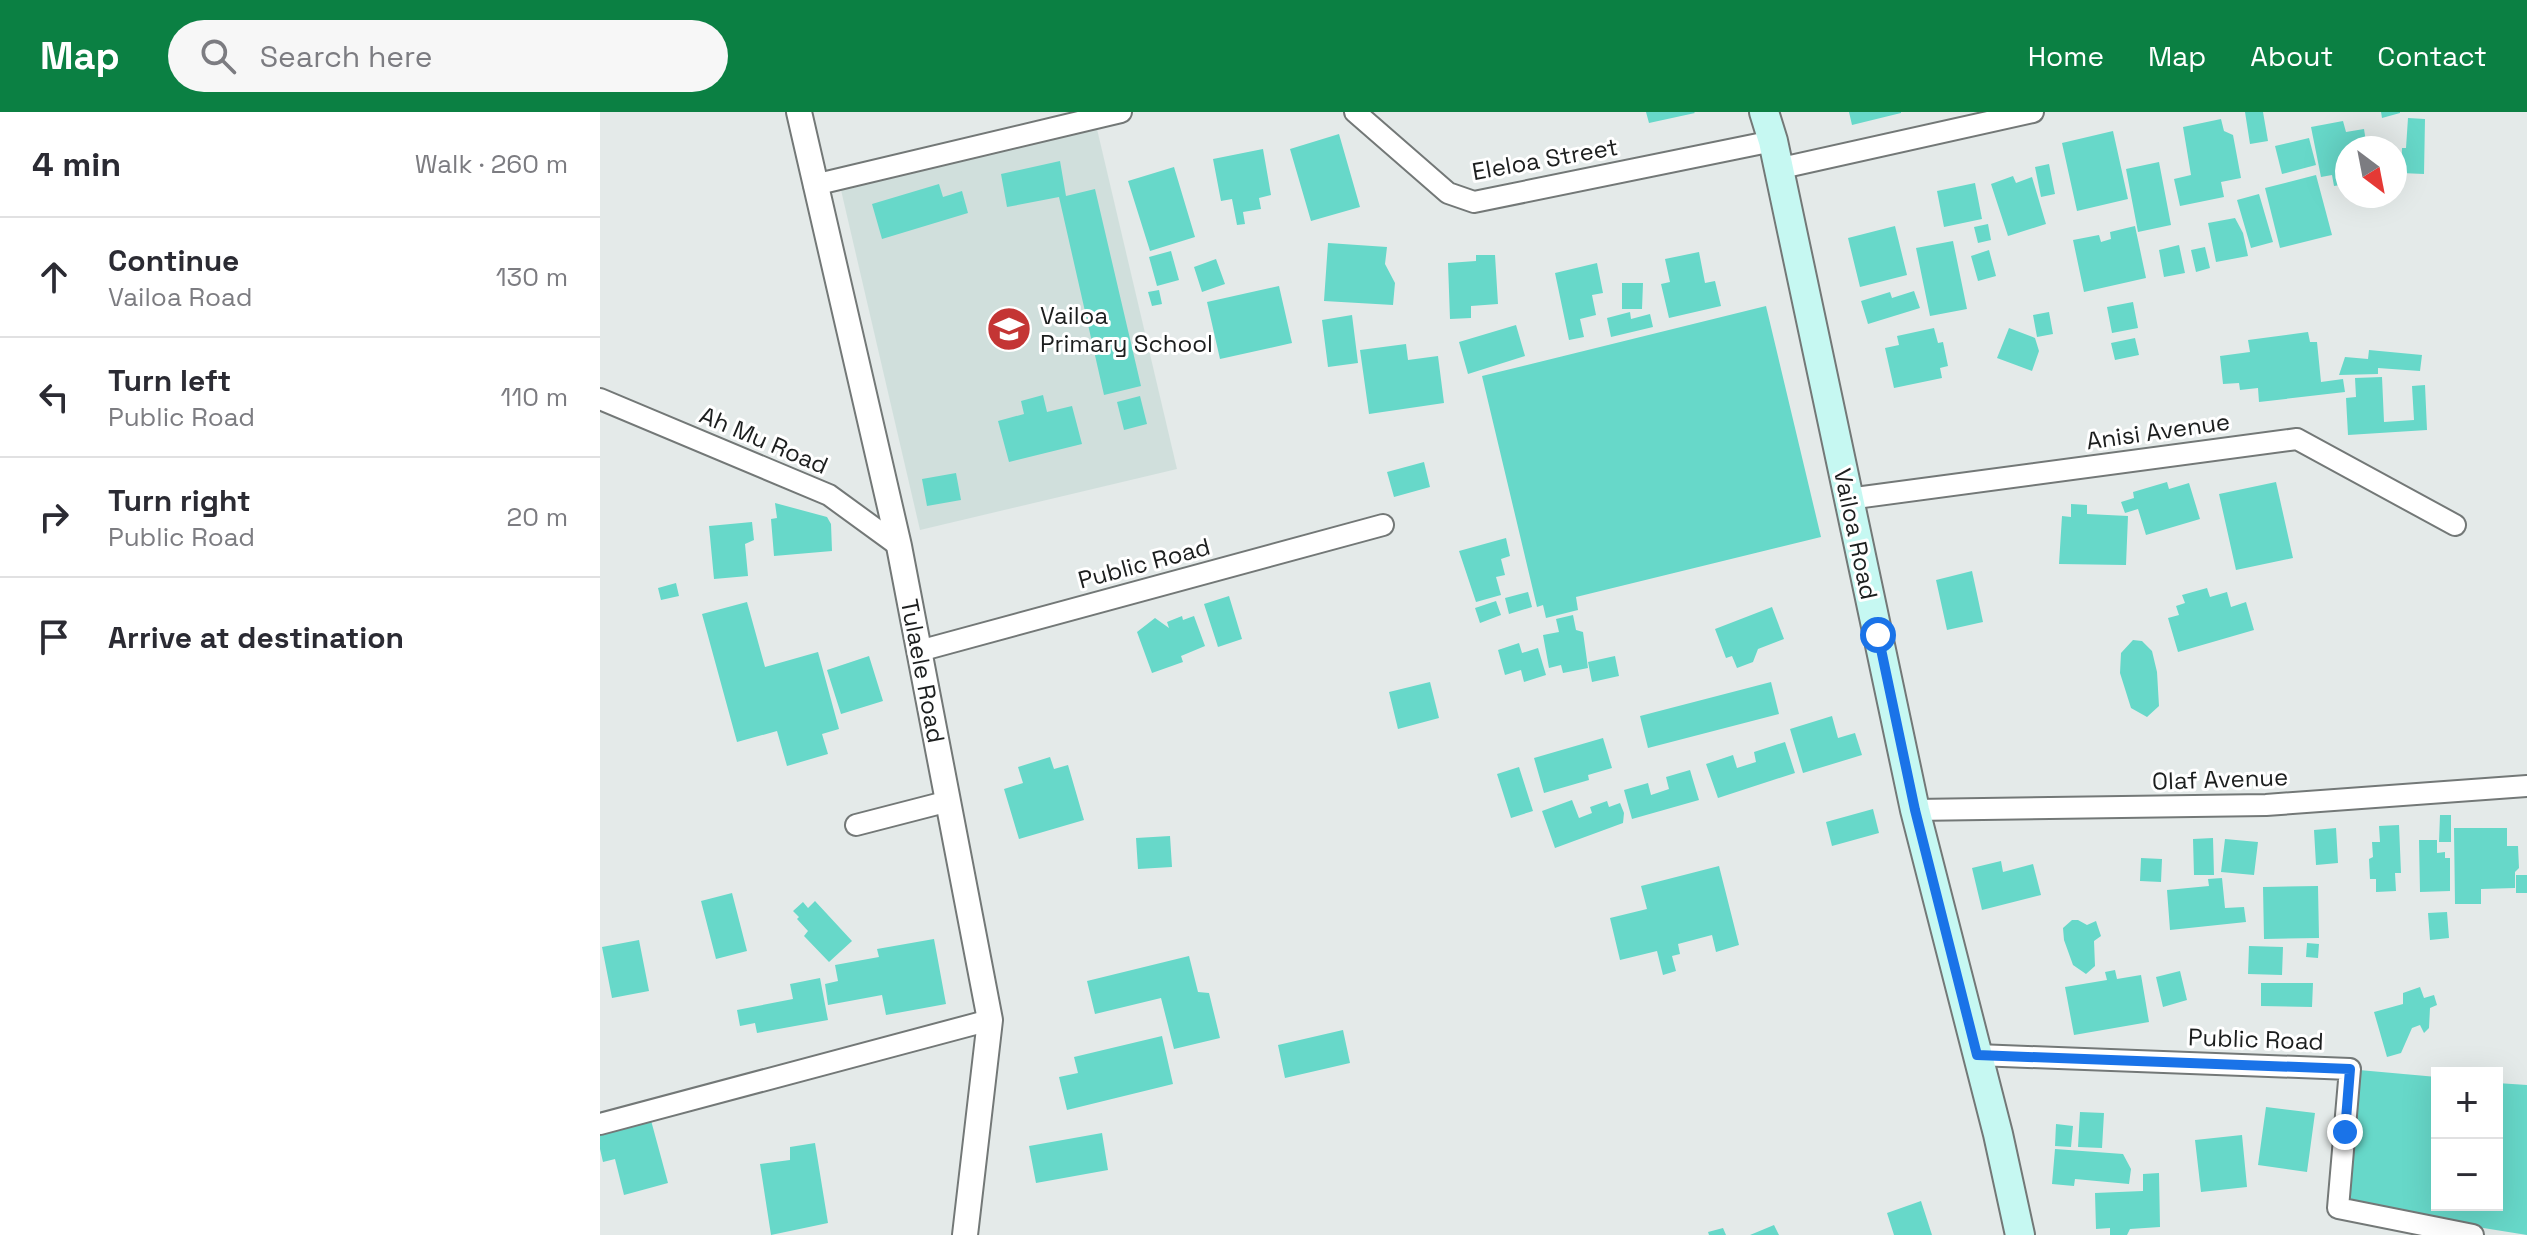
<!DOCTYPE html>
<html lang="en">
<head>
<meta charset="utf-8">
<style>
  body { margin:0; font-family:"Space Grotesk",sans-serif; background:#f7f7f7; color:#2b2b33 }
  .controls { position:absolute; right:24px; bottom:24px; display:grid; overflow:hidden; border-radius:0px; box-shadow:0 8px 32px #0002 }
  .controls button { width:72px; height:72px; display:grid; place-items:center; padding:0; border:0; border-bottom:2px solid #e1e1e2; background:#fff; color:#2b2b33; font:40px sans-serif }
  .compass { position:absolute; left:1735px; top:24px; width:72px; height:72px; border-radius:50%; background:#fff; box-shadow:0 8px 32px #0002; rotate:148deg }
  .stop { position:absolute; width:24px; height:24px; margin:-18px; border:6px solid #1a73e8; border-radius:50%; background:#fff }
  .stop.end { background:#1a73e8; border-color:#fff; box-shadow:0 2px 8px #0008 }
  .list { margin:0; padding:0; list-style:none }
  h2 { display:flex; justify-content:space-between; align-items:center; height:104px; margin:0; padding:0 32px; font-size:34px }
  h2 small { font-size:26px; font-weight:400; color:#7c7c81 }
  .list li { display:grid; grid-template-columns:52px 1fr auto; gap:24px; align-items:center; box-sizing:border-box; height:120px; padding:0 32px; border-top:2px solid #e1e1e2 }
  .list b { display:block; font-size:30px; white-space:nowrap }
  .list p { margin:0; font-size:26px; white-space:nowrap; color:#7c7c81 }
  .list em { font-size:26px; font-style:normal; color:#7c7c81 }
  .icon { flex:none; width:44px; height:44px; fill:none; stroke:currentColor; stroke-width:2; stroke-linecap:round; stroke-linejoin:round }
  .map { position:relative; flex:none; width:1927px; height:1123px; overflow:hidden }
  header { display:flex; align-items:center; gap:48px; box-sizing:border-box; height:112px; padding:0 40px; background:#0b8043; color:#fff }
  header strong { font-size:38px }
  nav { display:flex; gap:44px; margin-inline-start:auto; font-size:28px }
  .search { width:560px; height:72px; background:#f7f7f7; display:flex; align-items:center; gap:20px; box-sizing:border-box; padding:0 28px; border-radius:44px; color:#7c7c81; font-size:30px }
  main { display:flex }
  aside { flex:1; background:#fff }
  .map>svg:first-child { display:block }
  .built { fill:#d0dfdc }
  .building { fill:#67d8c9 }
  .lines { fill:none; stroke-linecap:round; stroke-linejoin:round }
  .minor-casing { stroke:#737877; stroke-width:24 }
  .tertiary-casing { stroke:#737877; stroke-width:28 }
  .secondary-casing { stroke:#737877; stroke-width:32 }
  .minor { stroke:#fff; stroke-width:20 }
  .tertiary { stroke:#fff; stroke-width:24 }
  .secondary { stroke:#c6f8f2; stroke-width:28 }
  .route { stroke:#1a73e8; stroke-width:10 }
  .labels { text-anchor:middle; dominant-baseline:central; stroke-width:6; stroke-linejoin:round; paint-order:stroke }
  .street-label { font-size:24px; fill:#1c1e1e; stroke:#fff }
  .poi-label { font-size:24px; fill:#1c1e1e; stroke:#fff; text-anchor:start }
</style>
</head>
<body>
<header>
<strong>Map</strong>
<div class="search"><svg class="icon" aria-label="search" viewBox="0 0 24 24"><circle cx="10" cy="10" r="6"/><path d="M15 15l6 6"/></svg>Search here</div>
<nav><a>Home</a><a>Map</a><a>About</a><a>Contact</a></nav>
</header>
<main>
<aside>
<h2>4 min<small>Walk · 260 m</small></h2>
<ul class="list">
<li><svg class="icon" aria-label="ahead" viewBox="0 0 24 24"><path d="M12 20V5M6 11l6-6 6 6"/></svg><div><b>Continue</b><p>Vailoa Road</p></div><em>130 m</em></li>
<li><svg class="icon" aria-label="left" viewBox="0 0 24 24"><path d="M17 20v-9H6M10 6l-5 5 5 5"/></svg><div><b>Turn left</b><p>Public Road</p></div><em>110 m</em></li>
<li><svg class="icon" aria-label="right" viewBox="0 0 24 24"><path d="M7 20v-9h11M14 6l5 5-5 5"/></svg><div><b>Turn right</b><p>Public Road</p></div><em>20 m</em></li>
<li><svg class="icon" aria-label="arrive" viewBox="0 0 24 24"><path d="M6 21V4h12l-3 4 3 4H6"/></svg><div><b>Arrive at destination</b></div></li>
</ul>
</aside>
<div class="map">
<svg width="1927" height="1123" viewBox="0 0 1927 1123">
  <rect width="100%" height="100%" fill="#e4eae9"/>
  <!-- built -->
  <path class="built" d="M497,17L577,357L320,418L241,78Z"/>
  <!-- building -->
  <path class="building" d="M1046,0H1094L1095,1L1049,11Z
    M1249,0H1301V1L1252,13Z
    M1645,0H1663L1668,29L1650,32Z
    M1781,0H1800V1L1782,6Z
    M1808,6L1825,7L1824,62L1801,61L1802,36H1806Z
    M1621,7L1624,19L1633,23L1641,66L1621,70L1624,85L1580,94L1574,67L1591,63L1583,15Z
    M1743,9L1746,20L1764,17L1767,36H1747V72L1734,74L1732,63L1721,65L1711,15Z
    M1513,19L1528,87L1477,99L1462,31Z
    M739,22L760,95L711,109L690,37Z
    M1709,26L1716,53L1682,62L1675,34Z
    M663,37L671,83L659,86L661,97L643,100L645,112L637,113L632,87L621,89L613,47Z
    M460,49L466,84L495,77L541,274L504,283L459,85L407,95L401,62Z
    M1559,50L1571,113L1538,120L1526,57Z
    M1449,52L1455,82L1441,85L1435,55Z
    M574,55L595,125L550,139L528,69Z
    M1716,63L1732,123L1680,136L1665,76Z
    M1413,64L1416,71L1432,65L1446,112L1408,124L1391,72Z
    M1375,71L1382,107L1344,115L1337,79Z
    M339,72L343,85L362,79L368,101L282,127L272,92Z
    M1659,82L1673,130L1651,136L1637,88Z
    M1635,106L1643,121L1648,144L1616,150L1608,111Z
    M1388,112L1391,128L1378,131L1374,115Z
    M1295,114L1307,163L1260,175L1248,126Z
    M1535,114L1546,166L1484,180L1473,128L1499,123L1501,130L1511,127L1510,120Z
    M1353,129L1367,197L1330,204L1316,136Z
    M728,131L787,135L785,152L795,171L793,193L724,189Z
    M1579,133L1585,161L1564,165L1559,138Z
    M1605,135L1610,156L1596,160L1591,138Z
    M1389,138L1396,164L1378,169L1371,144Z
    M571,139L579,168L557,174L549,145Z
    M1099,140L1105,171L1115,169L1121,194L1069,206L1061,172L1070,170L1065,147Z
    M876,143H895L898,192L871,194V206L850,207L848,151L876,149Z
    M616,147L625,172L602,180L594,155Z
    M997,151L1003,181L992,183L996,203L980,207L984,225L969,228L955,161Z
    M1022,171H1043L1042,197H1022Z
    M679,174L692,231L620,247L607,190Z
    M559,178L562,192L552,194L548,180Z
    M1314,179L1320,196L1268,212L1261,189L1290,180L1292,186Z
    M1533,190L1538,216L1512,221L1507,195Z
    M1166,194L1221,425L976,485L978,498L946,506L943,493L937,495L882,264Z
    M1030,200L1031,207L1050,202L1053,215L1011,225L1007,206Z
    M1449,200L1453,222L1437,225L1433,203Z
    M752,203L758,251L728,255L722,208Z
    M916,213L925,244L868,262L859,230Z
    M1334,216L1338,231L1343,230L1348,254L1340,256L1342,266L1294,276L1285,236L1299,233L1297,224Z
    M1409,216L1435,226L1439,239L1432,259L1397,246Z
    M1708,220L1710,230H1717L1721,270L1743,267L1745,280L1659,290L1658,276L1640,278L1639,271L1623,272L1620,244L1650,240L1648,228Z
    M1535,226L1539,243L1515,248L1511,231Z
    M806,232L808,248L838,244L844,291L769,302L760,238Z
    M1769,238L1822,243L1820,259L1778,256V262L1739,263L1745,245L1768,247Z
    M1782,265L1784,310L1814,308L1812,274L1825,273L1827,318L1748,323L1746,286L1756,285L1755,266Z
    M443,283L447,300L472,294L482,332L409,350L398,309L424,302L421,289Z
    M540,284L547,312L524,318L517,290Z
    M824,350L830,375L794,385L787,360Z
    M356,361L361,388L327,394L322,367Z
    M1567,370L1569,377L1589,371L1600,407L1546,423L1538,397L1525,401L1521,390L1534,386L1533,380Z
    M1676,370L1693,446L1636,458L1619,382Z
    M175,391L227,405L231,412L232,439L174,444L171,407L177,406Z
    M1471,392L1487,393V402L1528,404L1526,453L1459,452L1462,404L1471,405Z
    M152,410L154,428L145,432L148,464L114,467L109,414Z
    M906,426L910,444L901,447L905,463L896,465L901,483L876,490L859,439Z
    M1372,459L1383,510L1347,518L1336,468Z
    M76,471L79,484L61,488L58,476Z
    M1607,476L1610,485L1627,480L1631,495L1646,490L1654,518L1578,540L1568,506L1579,503L1576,494L1585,491L1582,483Z
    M928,480L932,495L909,502L905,486Z
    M629,484L642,527L618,535L604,492Z
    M896,489L901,503L880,511L875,496Z
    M147,490L165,555L218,540L239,617L222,622L228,642L187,654L177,619L137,630L102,502Z
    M1172,495L1184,527L1158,537L1153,550L1137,556L1132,544L1126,546L1115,517Z
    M973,503L976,518L983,520L988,556L963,561L961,553L949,556L943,523L959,520L956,507Z
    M582,504L583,508L594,504L605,534L581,544L583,550L552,561L537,520L555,506L569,516L567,510Z
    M1533,528L1542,529L1552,539L1557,560L1559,594L1547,605L1531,596L1520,561L1521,541Z
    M919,531L922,541L938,536L946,563L924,570L921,558L905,563L898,538Z
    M269,544L283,589L241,602L227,558Z
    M1015,544L1019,564L992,570L988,550Z
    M830,570L839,606L798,617L789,580Z
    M1171,570L1179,602L1048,636L1040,604Z
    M1232,604L1238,626L1255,621L1262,643L1203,661L1190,617Z
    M1003,626L1012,656L988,663L989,668L944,681L934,646Z
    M1185,630L1195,661L1118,686L1106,652L1133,643L1137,656L1156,650L1154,640Z
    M450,645L454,657L468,653L484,708L419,727L404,677L423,671L418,655Z
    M919,655L933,699L911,706L897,662Z
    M1090,658L1099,688L1032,707L1024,678L1048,671L1051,683L1069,677L1066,665Z
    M972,688L979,706L992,701L990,695L1007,689L1009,695L1020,691L1024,701L1023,711L955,736L942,699Z
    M1273,697L1279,721L1232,734L1226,710Z
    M1840,703H1851V730H1839Z
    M1799,713L1801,761H1795L1796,779L1776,780V767H1770L1769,747L1773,745L1772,730H1780L1779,714Z
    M1736,716L1738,751L1716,753L1714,718Z
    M1854,716H1907V734H1918L1919,756L1915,760V776L1881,777V792H1855Z
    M570,724L572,755L538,757L536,726Z
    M1613,726L1614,763H1594L1593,727Z
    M1625,727L1658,730L1654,763L1621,760Z
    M1819,728H1837V741L1845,740V746H1850V779L1820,780Z
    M1541,746L1562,747L1561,770L1540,769Z
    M1401,749L1403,760L1433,752L1441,783L1382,798L1372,756Z
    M1119,754L1139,833L1116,840L1112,823L1078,832L1080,842L1072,844L1076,859L1063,863L1057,839L1020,848L1010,806L1047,797L1041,774Z
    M1916,763H1927V781H1916Z
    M1622,766L1625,796L1644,795L1646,810L1570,818L1567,778L1609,774L1608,767Z
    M1718,774L1719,826L1664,827L1663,775Z
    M132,781L147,839L116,847L101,789Z
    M215,789L252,829L229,850L204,824L208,819L197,807L199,805L193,799L203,790L208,796Z
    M1847,800L1849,826L1830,828L1828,801Z
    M1472,808H1478L1487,813L1496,809L1501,824L1494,829L1495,854L1486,862L1473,853L1464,828L1463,816Z
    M334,827L346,892L286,903L282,883L228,893L225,872L238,869L235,853L279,845L277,837Z
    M39,828L49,879L12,886L2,835Z
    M1707,831L1719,832L1718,846L1706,845Z
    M1649,834L1683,835L1682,863L1648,862Z
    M589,844L598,880L609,881L620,926L574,937L561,886L495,902L487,869Z
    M1515,858L1517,867L1541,863L1549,910L1474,923L1465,875L1507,868L1505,860Z
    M1580,859L1587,888L1563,895L1556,865Z
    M220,866L228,908L157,921L155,911L140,914L137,898L193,887L190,872Z
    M1661,871H1713L1712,895L1661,894Z
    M1820,875L1824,886L1834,883L1837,893L1830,896L1829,916L1824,921L1820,913L1812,916L1801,941L1787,945L1774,900L1803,892V881Z
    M743,918L750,951L685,966L678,933Z
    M562,924L573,972L467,998L459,965L478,961L474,945Z
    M1759,958L1837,965V1093H1897V971L1927,973V1123L1759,1096L1747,1084Z
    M1666,995L1715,1001L1707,1060L1658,1053Z
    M1480,1000L1504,1001L1502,1036L1478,1035Z
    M49,1001L68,1071L24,1083L15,1047L3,1050L0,1037V1014Z
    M1456,1012L1473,1014L1471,1035L1455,1034Z
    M502,1021L508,1058L436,1071L429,1034Z
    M1642,1023L1647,1075L1601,1080L1595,1028Z
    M215,1031L228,1111L171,1123L160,1052L190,1048V1035Z
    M1455,1037L1523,1042L1531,1057L1529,1072L1475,1067L1474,1074L1452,1072Z
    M1559,1061L1560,1115L1530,1117L1527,1123H1510V1116L1496,1117L1495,1081L1543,1079V1062Z
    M1321,1089L1332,1123H1294L1287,1101Z
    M1174,1113L1179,1123H1150Z
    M1123,1116L1126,1123H1109L1108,1120Z"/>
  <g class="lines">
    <!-- minor casing -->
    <g class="minor-casing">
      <path id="minor" d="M755,0L848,81L874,90L1173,29
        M1177,57L1433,0
        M214,73L521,0
        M0,287L229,383L299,434
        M1248,387L1697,327L1855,413
        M319,539L783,413
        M1315,698L1666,693L1927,674
        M256,713L349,689
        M1377,943L1750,957L1738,1096L1873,1123
        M0,1012L390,908"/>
    </g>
    <!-- tertiary casing -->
    <g class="tertiary-casing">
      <path id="tertiary" d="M199,0L299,434L390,908L365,1123"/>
    </g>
    <!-- secondary casing -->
    <g class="secondary-casing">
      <path id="secondary" d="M1164,0L1173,29L1315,698L1398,1022L1420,1123"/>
    </g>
    <!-- minor -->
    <use href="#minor" class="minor"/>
    <!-- tertiary -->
    <use href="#tertiary" class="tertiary"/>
    <!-- secondary -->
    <use href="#secondary" class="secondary"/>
  </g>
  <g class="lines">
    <!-- route -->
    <path class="route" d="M1278,523L1315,698L1377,943L1750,957L1745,1020"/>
  </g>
  <!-- icons -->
  <defs>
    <g id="school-disc" transform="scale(2.3)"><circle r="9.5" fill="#c43534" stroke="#fff"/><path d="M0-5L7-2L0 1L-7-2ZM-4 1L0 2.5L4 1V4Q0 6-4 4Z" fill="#fff"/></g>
  </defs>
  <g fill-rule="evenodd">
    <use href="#school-disc" x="409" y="217"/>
  </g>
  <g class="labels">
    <!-- street labels -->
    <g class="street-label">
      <text transform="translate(945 47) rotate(-10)">Eleloa Street</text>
      <text transform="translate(1558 319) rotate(-8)">Anisi Avenue</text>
      <text transform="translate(164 328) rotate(23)">Ah Mu Road</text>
      <text transform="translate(1256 422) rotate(78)">Vailoa Road</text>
      <text transform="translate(544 451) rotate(-15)">Public Road</text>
      <text transform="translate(323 559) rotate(79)">Tulaele Road</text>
      <text transform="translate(1620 667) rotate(-2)">Olaf Avenue</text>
      <text transform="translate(1656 927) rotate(2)">Public Road</text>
    </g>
    <!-- poi labels -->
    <g class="poi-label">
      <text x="440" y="203">Vailoa<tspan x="440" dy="28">Primary School</tspan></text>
    </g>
  </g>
</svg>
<div class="controls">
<button>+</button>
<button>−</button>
</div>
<svg class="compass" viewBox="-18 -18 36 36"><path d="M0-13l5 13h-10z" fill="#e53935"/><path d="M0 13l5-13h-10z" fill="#7c7c81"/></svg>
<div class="stop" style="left:1278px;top:523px"></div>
<div class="stop end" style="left:1745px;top:1020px"></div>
</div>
</main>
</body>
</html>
